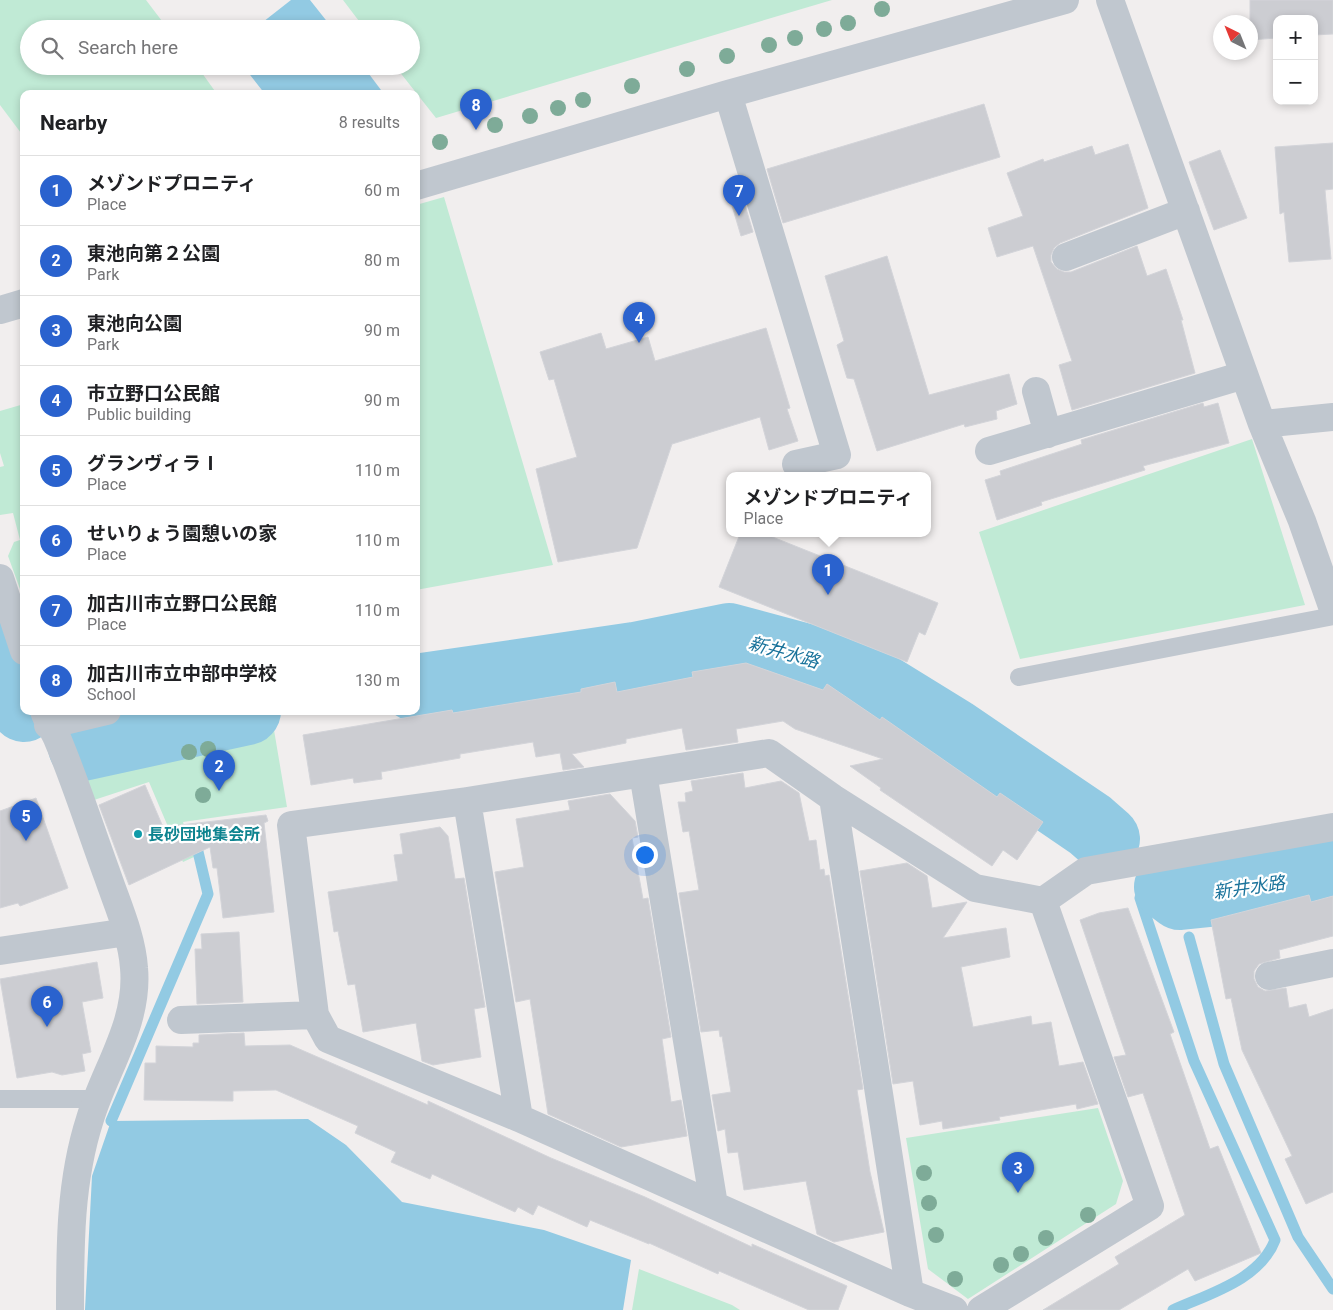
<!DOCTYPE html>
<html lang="en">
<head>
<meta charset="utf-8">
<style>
  body { margin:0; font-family:Roboto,"Noto Sans JP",sans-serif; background:#f2f2f2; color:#202124 }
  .controls { position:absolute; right:15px; top:15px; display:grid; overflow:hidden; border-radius:10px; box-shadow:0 2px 8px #0003 }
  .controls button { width:45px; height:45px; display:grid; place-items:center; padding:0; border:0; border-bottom:1px solid #e0e0e0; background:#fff; color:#202124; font:25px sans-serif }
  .compass { position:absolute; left:1213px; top:15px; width:45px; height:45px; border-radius:50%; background:#fff; box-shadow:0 2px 8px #0003; rotate:317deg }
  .you { position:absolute; left:644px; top:854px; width:18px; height:18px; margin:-12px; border:4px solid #fff; border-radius:50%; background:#1a73e8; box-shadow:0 0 0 8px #1a73e833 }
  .badge { display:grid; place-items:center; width:32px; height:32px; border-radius:50%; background:#2a62ce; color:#fff; font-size:16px; font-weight:700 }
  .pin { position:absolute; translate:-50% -41px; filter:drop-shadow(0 1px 2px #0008) }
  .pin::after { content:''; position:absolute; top:26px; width:18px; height:15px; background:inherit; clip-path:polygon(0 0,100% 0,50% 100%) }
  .popup { position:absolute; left:726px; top:472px; width:205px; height:65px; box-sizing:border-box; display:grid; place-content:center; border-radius:10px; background:#fff; filter:drop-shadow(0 1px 4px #0005); font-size:16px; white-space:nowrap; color:#757577 }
  .popup b { font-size:19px; color:#202124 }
  .popup::after { content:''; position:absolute; left:50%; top:100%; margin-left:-10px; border:10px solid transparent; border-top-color:#fff }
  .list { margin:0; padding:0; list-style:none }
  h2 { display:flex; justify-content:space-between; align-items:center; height:65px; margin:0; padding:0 20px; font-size:21px }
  h2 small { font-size:16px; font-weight:400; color:#757577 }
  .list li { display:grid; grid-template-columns:32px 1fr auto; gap:15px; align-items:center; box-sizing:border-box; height:70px; padding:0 20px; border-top:1px solid #e0e0e0 }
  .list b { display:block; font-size:19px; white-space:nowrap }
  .list p { margin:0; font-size:16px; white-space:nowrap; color:#757577 }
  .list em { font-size:16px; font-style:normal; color:#757577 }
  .icon { flex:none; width:28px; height:28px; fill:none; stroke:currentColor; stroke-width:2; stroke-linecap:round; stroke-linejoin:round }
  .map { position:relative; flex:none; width:1333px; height:1310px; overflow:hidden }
  .search { position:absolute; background:#fff; box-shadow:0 2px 8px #0003; left:20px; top:20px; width:400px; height:55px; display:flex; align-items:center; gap:12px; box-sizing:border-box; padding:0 18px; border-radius:28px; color:#757577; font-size:19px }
  .panel { position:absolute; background:#fff; box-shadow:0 2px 8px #0003; left:20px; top:90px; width:400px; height:625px; border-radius:10px }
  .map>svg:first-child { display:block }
  .green { fill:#c0ead5 }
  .water { fill:#92cae3 }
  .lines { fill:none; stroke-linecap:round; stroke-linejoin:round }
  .stream { stroke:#92cae3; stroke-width:11 }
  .river { stroke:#92cae3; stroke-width:68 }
  .building { fill:#cccdd2; stroke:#d3d4d9 }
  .service { stroke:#c0c7cf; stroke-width:18 }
  .minor { stroke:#c0c7cf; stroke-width:28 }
  .tree { fill:#7eab98 }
  .culture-dot { fill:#0f9aa8; stroke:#fff; stroke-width:2 }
  .labels { text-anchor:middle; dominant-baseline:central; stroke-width:4.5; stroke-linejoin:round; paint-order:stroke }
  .culture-label { font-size:16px; font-weight:bold; fill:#0d838f; stroke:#fff; text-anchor:start }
  .water-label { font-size:18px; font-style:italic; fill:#1a739b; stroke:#fff }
</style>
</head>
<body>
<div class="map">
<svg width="1333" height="1310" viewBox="0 0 1333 1310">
  <rect width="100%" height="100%" fill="#f1eeee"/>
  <!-- green -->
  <path class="green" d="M0,0H146L168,29H29V66H197L217,94H24V137L0,105Z
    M343,0H832L436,118L395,66H411V29H365Z
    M444,197L553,565L416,590V205Z
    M24,404V600L8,556L14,542L20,540L13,513L0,515V467L4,466L0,453V411Z
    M1252,439L1305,605L1020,659L979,532Z
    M274,730L287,807L183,822L194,857L183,862L149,782L94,800L80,767Z
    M1098,1108L1123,1181L1116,1204L968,1299L928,1269L906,1138Z
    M639,1269L732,1305L740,1310H632Z"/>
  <!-- water -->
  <path class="water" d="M291,0H310L333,29H254Z
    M243,66H363L384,94H265Z
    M308,1119L346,1145L402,1202L544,1230L631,1260L623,1310H85L92,1176L111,1121Z"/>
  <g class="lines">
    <!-- stream -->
    <path class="stream" d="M1168,887H1153L1140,898L1194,1061L1275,1240C1260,1280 1208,1294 1173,1310
      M1189,937L1224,1064L1298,1237L1333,1289
      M111,1121L208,894L195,839"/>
    <!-- river -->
    <path class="river" d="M0,642L24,708
      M416,688L635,656L729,637L822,662L880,687L953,732L1090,825L1106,839
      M82,747L247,711
      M1168,887L1180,896L1248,889L1333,873"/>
  </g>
  <!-- building -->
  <path class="building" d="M1250,0H1333V34L1314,35V19H1277V38L1250,40Z
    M984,104L1000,157L783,223L767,169Z
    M1333,143V189L1325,190L1331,259L1289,262L1284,212L1280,214L1275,147Z
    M1128,144L1148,208L1060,243L1054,248L1051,255V262L1057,269L1064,272H1071L1137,246L1147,276L1166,269L1183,320H1181L1195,373L1072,410L1059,365L1072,361L1033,246L997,257L988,228L1023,216L1007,173L1043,159L1044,162L1092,146L1095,155Z
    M1220,150L1247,218L1214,230L1189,162Z
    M737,178L753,232L741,236L725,182Z
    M887,256L929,395L1009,374L1017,404L996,411L997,419L965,427L964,424L877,451L854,379L847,378L837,345L844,341L825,276Z
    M766,328L790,408L787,409L798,441L769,450L760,417L672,444L637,548L558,562L536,469L577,457L554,379L549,380L540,352L601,333L606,349L648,337L655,361Z
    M1203,403L1204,407L1218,403L1229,443L1143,466L1145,470L1041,502L1042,505L997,520L985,480L1001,475L1000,471L1082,444L1081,440Z
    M740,534H765L938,603L925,635L919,632L907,662L719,587Z
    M746,663L823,690L827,684L880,720L882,717L997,797L1000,793L1043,822L1017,860L1003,850L992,866L880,790L881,788L850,766L883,759L795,729L783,721L736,729L738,742L686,750L682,728L626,739V743L572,754L584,767L563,770L560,753L536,757L533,742L460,754V758L381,772L382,779L354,783L353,778L311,785L303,735L452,710L453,713L581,692V689L615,682L617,692L693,677L692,672Z
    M743,773L745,788L781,781L799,793L809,841L816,840L820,870L824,869L825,876L829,875L863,1089L857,1090L870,1172L884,1232L834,1242L817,1234L806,1181L744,1190L738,1152L728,1153L725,1129L718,1131L712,1095L731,1092L722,1036L720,1037L719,1030L701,1032L679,893L699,890L689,831L683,832L678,802H686L685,793L693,791L691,781Z
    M145,785L163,827L266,815L268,821L264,823L274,912L223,918L217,868H213L210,847L129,885L99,805Z
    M610,794L635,821L638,837L632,838L643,899L648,898L671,1037L662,1039L671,1102L681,1100L687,1136L621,1147L548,1114L530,999L516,1002L495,872L524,867L516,819L570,810L568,801Z
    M36,798L68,888L20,906L18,903L0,908V811Z
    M440,827L448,836L455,879L464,878L485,1007L474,1009L481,1057L433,1065L422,1061L416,1023L363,1032L355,984L348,985L338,931L334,932L328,892L398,881L394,855L403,854L400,834Z
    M907,863L927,876L932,908L967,902L943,938L1006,928L1010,957L961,967L973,1027L1031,1016L1032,1025L1051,1022L1059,1066L1083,1062L1098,1104L1077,1109L1076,1104L999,1117L1000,1120L943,1129L942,1121L920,1125L913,1081L893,1084L860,871Z
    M1309,895L1311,902L1333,896V936L1279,950L1280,958L1259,964L1254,971V979L1258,987L1265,991L1286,988L1289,1008L1306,1004L1309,1017L1333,1009V1192L1306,1204L1285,1159L1292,1156L1242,1050L1231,998L1226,999L1211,920Z
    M1128,908L1174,1032L1170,1034L1210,1149L1218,1146L1261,1253L1195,1281L1188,1269L1119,1310H1043L1119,1264L1115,1257L1185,1215L1143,1093L1128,1097L1114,1057L1126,1055L1080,920L1099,913Z
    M239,932L243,1002L197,1004L195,949H202L201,934Z
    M97,962L103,998L82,1002L91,1052L82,1054L85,1071L62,1075L52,1072L17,1078L0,979Z
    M244,1033L245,1046L290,1045L428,1105V1101L551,1158L645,1197L752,1247V1244L847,1286L838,1310H809L719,1271L718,1274L649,1243V1244L590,1220L587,1227L538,1205L533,1215L518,1207L515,1212L432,1174L430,1179L391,1162L396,1152L355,1133L358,1126L276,1090L233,1091V1101L144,1100L145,1063H156V1046L193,1047V1043H199V1035Z"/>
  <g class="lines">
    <!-- service -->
    <path class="service" d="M1019,677L1333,616
      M0,1099H98"/>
    <!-- minor -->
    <path class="minor" d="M1110,0L1262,424L1302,521L1333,609
      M728,94L837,455L796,464
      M416,186L728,94L1065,0
      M1066,257L1186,211
      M0,310L24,303
      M1036,391L1048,434
      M1262,424L1333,417
      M989,451L1244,375
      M0,578L24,651
      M44,711C47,721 53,729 57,738C76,783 91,831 108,877C118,906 132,937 134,968C139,1023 105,1069 90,1119C70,1181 70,1245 70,1310
      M48,725L107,711
      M643,773L714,1205
      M833,798L910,1293
      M467,801L519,1118
      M0,951L127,932
      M1269,976L1333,963
      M181,1020L315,1015
      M954,1310L910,1293L519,1118L328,1039L315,1015L291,825L467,801L769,753L833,798L975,888L1043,901L1086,871L1333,827
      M981,1310L1150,1206L1043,901"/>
  </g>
  <!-- trees -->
  <g class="tree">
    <circle cx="882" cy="9" r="8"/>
    <circle cx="848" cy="23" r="8"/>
    <circle cx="824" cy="29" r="8"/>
    <circle cx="795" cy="38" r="8"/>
    <circle cx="769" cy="45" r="8"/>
    <circle cx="727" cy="56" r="8"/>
    <circle cx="687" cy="69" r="8"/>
    <circle cx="632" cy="86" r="8"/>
    <circle cx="583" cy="100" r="8"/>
    <circle cx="558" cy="108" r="8"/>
    <circle cx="530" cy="116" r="8"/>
    <circle cx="495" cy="125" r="8"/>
    <circle cx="440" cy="142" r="8"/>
    <circle cx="208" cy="749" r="8"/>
    <circle cx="189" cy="752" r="8"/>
    <circle cx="203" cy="795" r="8"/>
    <circle cx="924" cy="1173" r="8"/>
    <circle cx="929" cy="1203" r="8"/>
    <circle cx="1088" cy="1215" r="8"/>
    <circle cx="936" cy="1235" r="8"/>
    <circle cx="1046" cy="1238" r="8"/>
    <circle cx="1021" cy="1254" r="8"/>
    <circle cx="1001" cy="1265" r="8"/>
    <circle cx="955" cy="1279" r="8"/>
  </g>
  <!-- markers -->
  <circle class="culture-dot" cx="138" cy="834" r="5"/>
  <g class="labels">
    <!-- culture labels -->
    <g class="culture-label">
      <text x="148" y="834">長砂団地集会所</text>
    </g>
    <!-- water labels -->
    <g class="water-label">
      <text transform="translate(784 652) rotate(16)">新井水路</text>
      <text transform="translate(1249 887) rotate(-8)">新井水路</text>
    </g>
  </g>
</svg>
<div class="controls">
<button>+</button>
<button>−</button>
</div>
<svg class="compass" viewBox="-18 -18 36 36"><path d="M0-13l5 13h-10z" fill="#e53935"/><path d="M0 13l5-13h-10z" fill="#757577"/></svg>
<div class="you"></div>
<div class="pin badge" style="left:828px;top:595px">1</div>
<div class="popup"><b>メゾンドプロニティ</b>Place</div>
<div class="pin badge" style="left:219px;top:791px">2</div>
<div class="pin badge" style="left:1018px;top:1193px">3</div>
<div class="pin badge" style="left:639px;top:343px">4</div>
<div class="pin badge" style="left:26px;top:841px">5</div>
<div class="pin badge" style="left:47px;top:1027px">6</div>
<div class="pin badge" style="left:739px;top:216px">7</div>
<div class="pin badge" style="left:476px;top:130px">8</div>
<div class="search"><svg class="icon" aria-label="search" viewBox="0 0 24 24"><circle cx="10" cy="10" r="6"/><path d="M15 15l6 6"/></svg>Search here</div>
<section class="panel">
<h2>Nearby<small>8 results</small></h2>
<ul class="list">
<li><span class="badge">1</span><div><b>メゾンドプロニティ</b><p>Place</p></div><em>60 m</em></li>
<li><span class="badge">2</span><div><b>東池向第２公園</b><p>Park</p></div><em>80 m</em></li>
<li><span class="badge">3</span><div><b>東池向公園</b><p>Park</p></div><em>90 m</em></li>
<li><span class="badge">4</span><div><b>市立野口公民館</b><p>Public building</p></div><em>90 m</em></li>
<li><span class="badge">5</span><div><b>グランヴィラⅠ</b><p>Place</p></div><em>110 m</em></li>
<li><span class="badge">6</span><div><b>せいりょう園憩いの家</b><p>Place</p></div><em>110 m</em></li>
<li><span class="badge">7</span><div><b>加古川市立野口公民館</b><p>Place</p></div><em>110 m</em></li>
<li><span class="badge">8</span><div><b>加古川市立中部中学校</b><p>School</p></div><em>130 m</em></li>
</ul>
</section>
</div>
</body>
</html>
